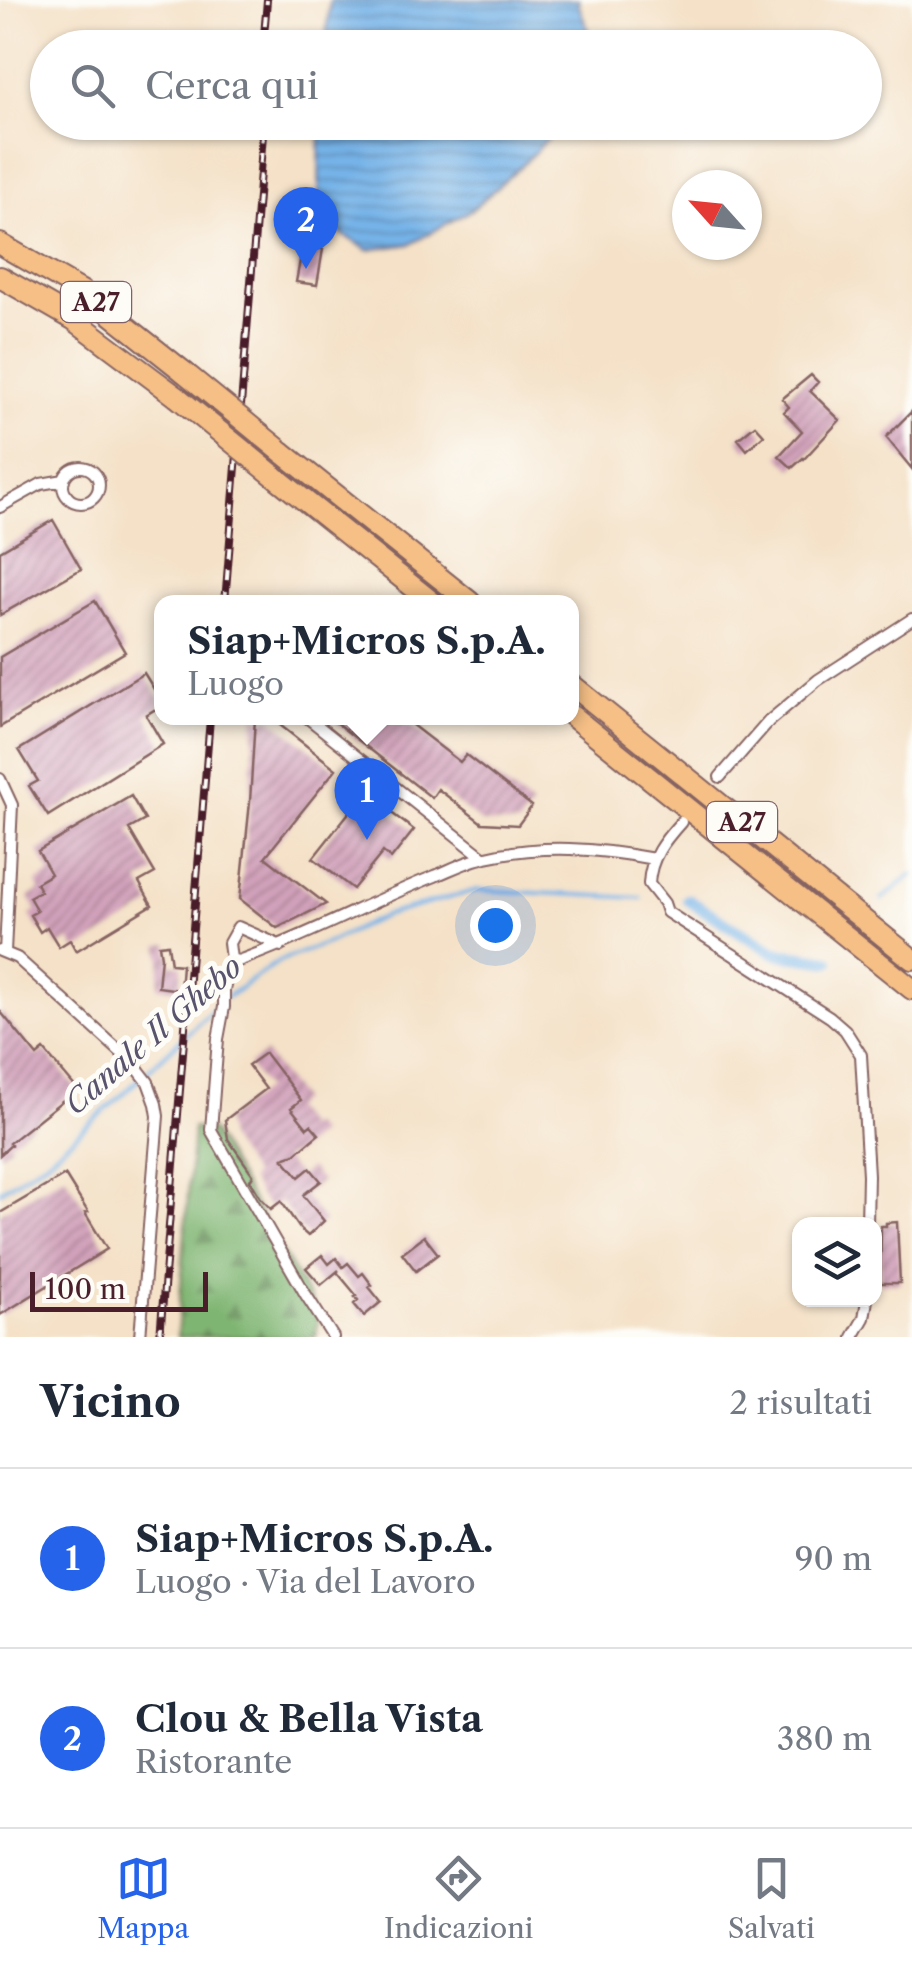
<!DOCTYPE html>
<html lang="it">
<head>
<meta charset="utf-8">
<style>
  body { margin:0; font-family:"Libre Caslon Text",serif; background:#f6f6f7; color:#1f2937 }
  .controls { position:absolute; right:30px; bottom:30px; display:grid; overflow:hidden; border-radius:20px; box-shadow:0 2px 8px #0004 }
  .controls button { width:90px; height:90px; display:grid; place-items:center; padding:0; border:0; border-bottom:2px solid #e0e1e3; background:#fff; color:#1f2937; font:50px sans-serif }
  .compass { position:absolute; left:672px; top:170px; width:90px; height:90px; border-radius:50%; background:#fff; box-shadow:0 2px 8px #0004; rotate:297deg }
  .scale { position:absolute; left:30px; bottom:25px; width:178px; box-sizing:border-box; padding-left:10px; border:5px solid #4a1f2b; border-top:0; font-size:28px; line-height:35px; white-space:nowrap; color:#4a1f2b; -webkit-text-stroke:8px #fdfcf7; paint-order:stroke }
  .you { position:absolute; left:495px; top:925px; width:35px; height:35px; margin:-25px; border:8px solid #fff; border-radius:50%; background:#1a73e8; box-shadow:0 0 0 15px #1a73e833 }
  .badge { display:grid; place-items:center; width:65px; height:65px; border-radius:50%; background:#2563eb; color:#fff; font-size:32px; font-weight:700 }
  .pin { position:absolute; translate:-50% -82px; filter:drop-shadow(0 2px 5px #0008) }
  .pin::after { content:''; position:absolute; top:52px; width:35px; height:30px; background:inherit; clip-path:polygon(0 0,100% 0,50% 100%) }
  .popup { position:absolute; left:154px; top:595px; width:425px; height:130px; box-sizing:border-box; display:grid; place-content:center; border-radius:20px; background:#fff; filter:drop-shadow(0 2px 8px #0005); font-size:32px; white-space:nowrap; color:#747a83 }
  .popup b { font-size:38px; color:#1f2937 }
  .popup::after { content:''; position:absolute; left:50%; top:100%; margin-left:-20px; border:20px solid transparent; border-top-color:#fff }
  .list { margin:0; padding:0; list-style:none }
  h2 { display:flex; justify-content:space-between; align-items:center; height:130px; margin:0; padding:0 40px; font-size:42px }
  h2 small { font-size:32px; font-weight:400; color:#747a83 }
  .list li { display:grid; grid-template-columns:65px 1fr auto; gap:30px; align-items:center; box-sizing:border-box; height:180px; padding:0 40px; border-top:2px solid #e0e1e3 }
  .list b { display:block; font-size:38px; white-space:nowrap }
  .list p { margin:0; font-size:32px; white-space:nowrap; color:#747a83 }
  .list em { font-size:32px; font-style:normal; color:#747a83 }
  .icon { flex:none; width:55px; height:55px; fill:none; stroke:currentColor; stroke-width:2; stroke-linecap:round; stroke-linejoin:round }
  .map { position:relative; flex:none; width:912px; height:1337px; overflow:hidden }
  .search { position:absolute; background:#fff; box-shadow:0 2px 8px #0004; left:30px; right:30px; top:30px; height:110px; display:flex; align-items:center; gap:25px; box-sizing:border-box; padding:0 35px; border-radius:55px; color:#747a83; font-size:38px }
  .sheet { height:490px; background:#fff }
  nav { display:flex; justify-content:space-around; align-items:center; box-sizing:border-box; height:140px; border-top:2px solid #e0e1e3; background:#fff; font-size:28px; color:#747a83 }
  nav a { display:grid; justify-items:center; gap:5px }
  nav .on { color:#2563eb }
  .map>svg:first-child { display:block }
  .forest { fill:url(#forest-firs); stroke:#646a4e; stroke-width:2.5 }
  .water { fill:url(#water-rules); stroke:#60698a; stroke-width:2.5 }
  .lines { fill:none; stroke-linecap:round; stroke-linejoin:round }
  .stream { stroke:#76b3e8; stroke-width:4 }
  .canal { stroke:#76b3e8; stroke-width:12 }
  .building { fill:url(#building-hatch) }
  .street-casing { stroke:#866362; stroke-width:14 }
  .highway-casing { stroke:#866362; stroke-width:24 }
  .street { stroke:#fff; stroke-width:10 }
  .highway { stroke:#f5bf86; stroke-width:20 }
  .rail-casing { stroke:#4a1f2b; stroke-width:8 }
  .rail { stroke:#fdfcf7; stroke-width:4; stroke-dasharray:11; stroke-linecap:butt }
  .highway-bridge-casing { stroke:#866362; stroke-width:24; stroke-linecap:butt }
  .highway-bridge { stroke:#f5bf86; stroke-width:20 }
  .labels { text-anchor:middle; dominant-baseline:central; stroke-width:10; stroke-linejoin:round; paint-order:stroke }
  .shield { fill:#fdfcf7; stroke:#806168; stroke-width:2.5 }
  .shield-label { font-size:25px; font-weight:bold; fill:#4a1f2b }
  .water-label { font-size:30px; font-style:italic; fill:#59536d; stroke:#fdfcf7 }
</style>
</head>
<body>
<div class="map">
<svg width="912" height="1337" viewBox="0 0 912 1337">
  <defs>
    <pattern id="forest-firs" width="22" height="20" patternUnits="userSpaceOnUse" patternTransform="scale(2.5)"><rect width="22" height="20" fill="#7fb572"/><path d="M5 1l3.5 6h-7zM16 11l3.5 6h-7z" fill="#6a935e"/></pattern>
    <pattern id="water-rules" width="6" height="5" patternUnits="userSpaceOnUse" patternTransform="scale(2.5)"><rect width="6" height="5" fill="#76b3e8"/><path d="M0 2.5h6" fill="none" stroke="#6391bc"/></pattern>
    <pattern id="building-hatch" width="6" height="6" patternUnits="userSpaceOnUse" patternTransform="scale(2.5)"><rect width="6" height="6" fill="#d2a2bb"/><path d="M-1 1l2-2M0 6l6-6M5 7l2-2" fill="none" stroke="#ac8398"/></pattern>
  </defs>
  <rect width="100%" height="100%" fill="#fdfcf7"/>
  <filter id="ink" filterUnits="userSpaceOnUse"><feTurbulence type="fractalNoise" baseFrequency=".01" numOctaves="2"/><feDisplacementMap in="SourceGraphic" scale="20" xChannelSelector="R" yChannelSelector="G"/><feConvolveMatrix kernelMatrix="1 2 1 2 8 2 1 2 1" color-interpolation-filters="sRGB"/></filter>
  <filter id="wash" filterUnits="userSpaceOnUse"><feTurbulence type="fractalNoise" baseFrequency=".0048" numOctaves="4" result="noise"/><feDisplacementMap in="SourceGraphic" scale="40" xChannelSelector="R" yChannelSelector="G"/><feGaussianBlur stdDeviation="2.25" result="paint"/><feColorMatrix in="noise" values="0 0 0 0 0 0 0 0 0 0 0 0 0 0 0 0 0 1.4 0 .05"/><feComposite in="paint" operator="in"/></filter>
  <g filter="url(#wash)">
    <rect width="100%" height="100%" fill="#f4e1c7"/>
    <!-- forest -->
    <path class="forest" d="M193,1128L211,1130L318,1313L316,1337H177Z"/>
    <!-- water -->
    <path class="water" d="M330,0H579L578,3L594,47H325Z
      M320,123V122L563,123L525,162L474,208L411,244L368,250L332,228L321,211L319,196Z"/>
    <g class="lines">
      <!-- stream -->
      <path class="stream" d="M882,899L912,875
        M227,997L279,961L327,943L386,915L478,890L641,898
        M0,1191L46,1161L120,1097L220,1003"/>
      <!-- canal -->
      <path class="canal" d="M688,900L775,953L829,961"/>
    </g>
    <g id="blocks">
      <!-- building -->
      <path class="building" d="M303,245L323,249L317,285L296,282Z
        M811,375L818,382L810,391L840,420L804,459L803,458L792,468L779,456L802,431L784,412L789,407L782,399Z
        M912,411V469L886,437Z
        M755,425L764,435L747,450L738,439Z
        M53,520L81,569L0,615V551Z
        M95,601L125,652L0,727V657Z
        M144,673L162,702V705L146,715L163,744L48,816L29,786L38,781L19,750Z
        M255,718H271L336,769L265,857L326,904L277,928L240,899L250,802Z
        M330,718H403L460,762L466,755L532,806L518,825L482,823L438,789L432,798Z
        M131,796L145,820L129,829L155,873L139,882L152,905L76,951L70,940L59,947L47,927L40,932L30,915L37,911L29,897L40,891L36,883L51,874L38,851Z
        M355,805L375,821L385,808L414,830L391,859L383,852L353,889L313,858Z
        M168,944L171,964L182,965L180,990L158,987L161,957L159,945Z
        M0,1011L37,1056L44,1050L77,1089L9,1143L11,1145L0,1155Z
        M265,1053L301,1100L291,1108L307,1128L311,1125L319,1134L295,1154L283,1158L299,1177L310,1168L321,1181L303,1195L324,1221L308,1236L300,1229L281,1201L271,1209L260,1197L250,1180L253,1175L228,1139L225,1120L266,1089L248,1065Z
        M65,1175L88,1212L85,1213L107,1249L0,1315V1213Z
        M897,1222L900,1283H880L881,1226H886V1223Z
        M424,1236L438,1254L416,1271L402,1253Z
        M322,1255L329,1264L336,1258L343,1267L348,1263L359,1276L363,1273L372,1285L369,1287L381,1302L364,1316L354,1304L358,1300L355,1297L357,1296L337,1272L339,1270L321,1285L306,1268Z"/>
    </g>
  </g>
  <g filter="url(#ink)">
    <use href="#blocks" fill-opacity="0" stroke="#866362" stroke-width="2.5"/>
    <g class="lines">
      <!-- street casing -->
      <g class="street-casing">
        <path id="street" d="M63 485a18 18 0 1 1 36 0a18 18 0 1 1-36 0Z
          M0,507L41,484L64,480
          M308,718L483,857
          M720,777L769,721L818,680L912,619
          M0,779L12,805L5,952
          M681,822C664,841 650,858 649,884L664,903L667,912L830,1017L845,1030L861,1055L868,1175L867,1224
          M281,946L238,927L229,943L231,959L238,961C306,937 369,902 435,876C452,869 469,860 486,857C543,844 596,848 654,859
          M0,951L17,958L134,1064L148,1082L156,1104L158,1116L140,1337
          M231,959L224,990V1007L218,1039L211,1130L306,1295L333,1337
          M853,1337L864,1318L867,1300"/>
      </g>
      <!-- highway casing -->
      <g class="highway-casing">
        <path id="highway" d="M0,244L83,292L184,372
          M0,277L73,319L177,397
          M282,452L470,602
          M279,480L432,602
          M572,685L912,959
          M572,716L912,989"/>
      </g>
      <!-- street -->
      <use href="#street" class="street"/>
      <!-- highway -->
      <use href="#highway" class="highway"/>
      <!-- rail casing -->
      <g class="rail-casing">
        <path id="rail" d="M263,48L267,0
          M225,602L264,122
          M160,1337L210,718"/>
      </g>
      <!-- rail -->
      <use href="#rail" class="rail"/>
      <!-- highway-bridge casing -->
      <g class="highway-bridge-casing">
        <path id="highway-bridge" d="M184,372L282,452
          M177,397L279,480"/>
      </g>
      <!-- highway-bridge -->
      <use href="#highway-bridge" class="highway-bridge"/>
    </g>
  </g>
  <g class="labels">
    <!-- shield labels -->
    <g class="shield">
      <rect x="61" y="282" width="70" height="40" rx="8"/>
      <rect x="707" y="802" width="70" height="40" rx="8"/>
    </g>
    <g class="shield-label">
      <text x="96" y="302">A27</text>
      <text x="742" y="822">A27</text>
    </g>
    <!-- water labels -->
    <g class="water-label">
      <text transform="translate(153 1035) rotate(-41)">Canale Il Ghebo</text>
    </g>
  </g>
</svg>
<div class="controls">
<button><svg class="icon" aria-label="layers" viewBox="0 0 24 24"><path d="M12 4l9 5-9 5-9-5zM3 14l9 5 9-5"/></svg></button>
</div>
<svg class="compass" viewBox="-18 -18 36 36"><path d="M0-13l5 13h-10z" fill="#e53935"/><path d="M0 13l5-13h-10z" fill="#747a83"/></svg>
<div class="scale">100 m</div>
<div class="you"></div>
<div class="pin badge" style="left:367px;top:840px">1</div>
<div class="popup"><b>Siap+Micros S.p.A.</b>Luogo</div>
<div class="pin badge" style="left:306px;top:269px">2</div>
<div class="search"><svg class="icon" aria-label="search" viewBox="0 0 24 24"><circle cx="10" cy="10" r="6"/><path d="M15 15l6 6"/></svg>Cerca qui</div>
</div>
<section class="sheet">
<h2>Vicino<small>2 risultati</small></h2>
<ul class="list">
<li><span class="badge">1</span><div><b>Siap+Micros S.p.A.</b><p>Luogo · Via del Lavoro</p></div><em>90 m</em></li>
<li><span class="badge">2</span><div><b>Clou &amp; Bella Vista</b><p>Ristorante</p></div><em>380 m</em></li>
</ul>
</section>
<nav>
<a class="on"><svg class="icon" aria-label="map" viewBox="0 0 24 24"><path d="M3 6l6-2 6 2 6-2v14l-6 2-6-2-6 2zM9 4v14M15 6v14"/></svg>Mappa</a>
<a><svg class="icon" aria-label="directions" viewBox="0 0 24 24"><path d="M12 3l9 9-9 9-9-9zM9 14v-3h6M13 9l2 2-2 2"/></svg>Indicazioni</a>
<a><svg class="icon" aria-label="saved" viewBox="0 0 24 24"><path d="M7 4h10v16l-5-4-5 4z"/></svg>Salvati</a>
</nav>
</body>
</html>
